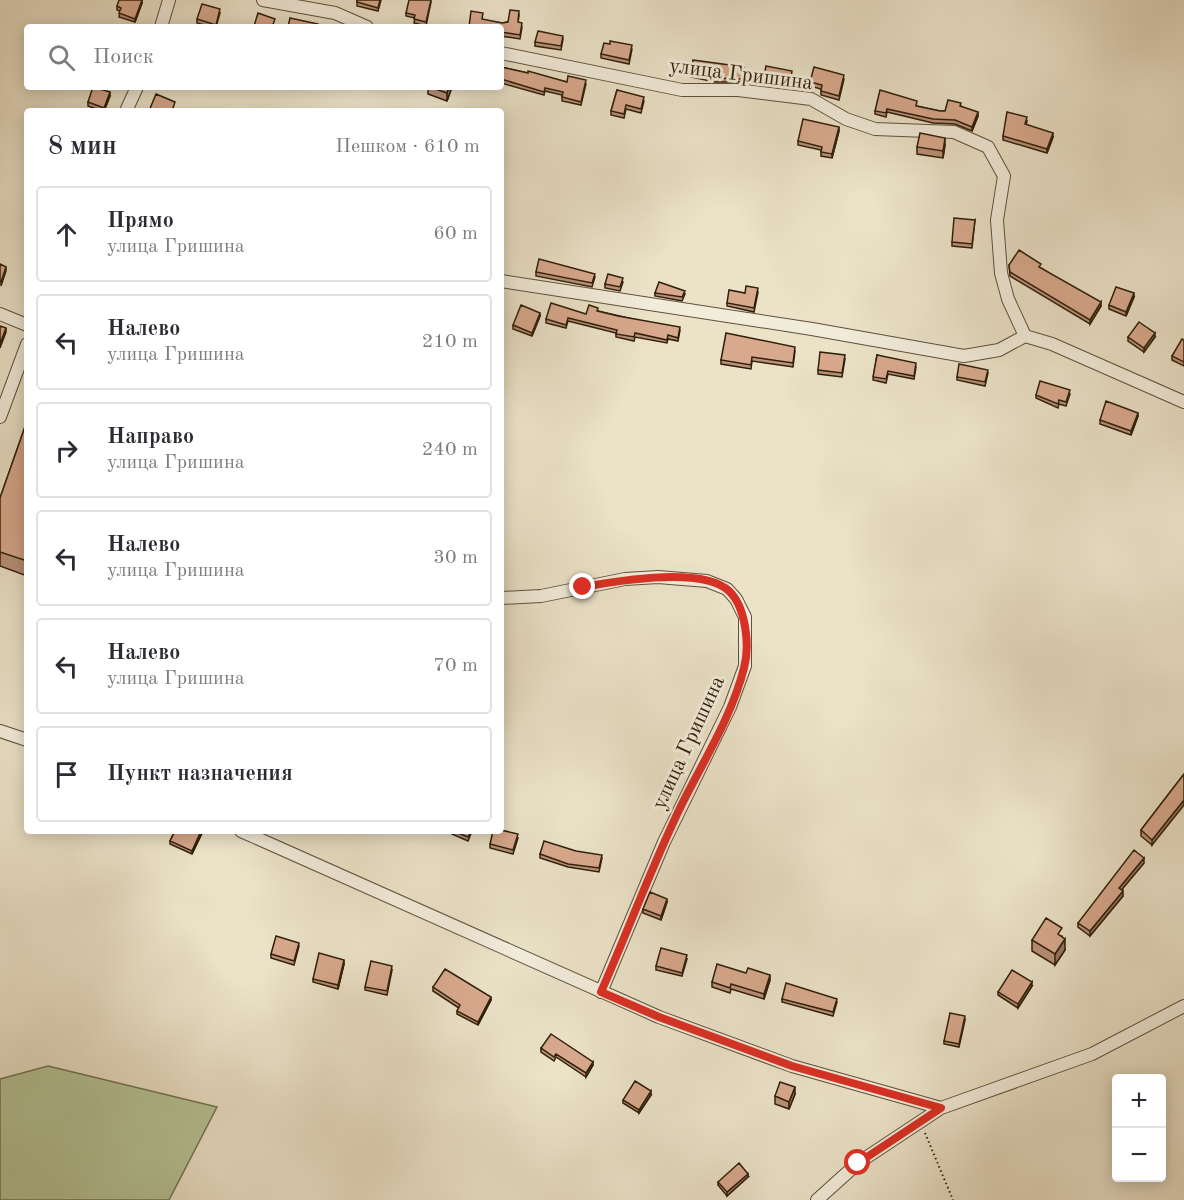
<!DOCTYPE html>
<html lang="ru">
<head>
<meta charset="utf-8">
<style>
  body { margin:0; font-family:"Old Standard TT",serif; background:#f2f2f3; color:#2b2b33 }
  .controls { position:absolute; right:18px; bottom:18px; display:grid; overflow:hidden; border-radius:6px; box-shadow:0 3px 15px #0003 }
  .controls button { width:54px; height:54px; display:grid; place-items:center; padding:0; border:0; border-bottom:2px solid #e1e1e2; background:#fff; color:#2b2b33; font:30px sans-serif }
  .stop { position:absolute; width:18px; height:18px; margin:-14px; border:4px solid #d93025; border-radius:50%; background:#fff }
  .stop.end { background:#d93025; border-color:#fff; box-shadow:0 2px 6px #0008 }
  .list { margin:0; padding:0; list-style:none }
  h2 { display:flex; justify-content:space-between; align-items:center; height:78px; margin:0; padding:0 24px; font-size:26px }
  h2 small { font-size:20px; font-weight:400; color:#7c7c81 }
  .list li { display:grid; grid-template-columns:39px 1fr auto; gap:18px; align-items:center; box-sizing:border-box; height:96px; margin:0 12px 12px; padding:0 12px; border:2px solid #e1e1e2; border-radius:6px }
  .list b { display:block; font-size:22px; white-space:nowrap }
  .list p { margin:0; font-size:20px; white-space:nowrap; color:#7c7c81 }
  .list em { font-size:20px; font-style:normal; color:#7c7c81 }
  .icon { flex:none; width:33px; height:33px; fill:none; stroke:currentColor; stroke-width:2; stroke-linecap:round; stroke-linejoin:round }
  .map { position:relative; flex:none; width:1184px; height:1200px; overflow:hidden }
  .search { position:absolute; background:#fff; box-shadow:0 3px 15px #0003; left:24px; top:24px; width:480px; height:66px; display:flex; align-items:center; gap:15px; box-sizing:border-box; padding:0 21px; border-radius:6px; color:#7c7c81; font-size:22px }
  .panel { position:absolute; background:#fff; box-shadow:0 3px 15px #0003; left:24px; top:108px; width:480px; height:726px; border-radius:6px }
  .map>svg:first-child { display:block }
  .green { fill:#b5c498; stroke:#727251; stroke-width:1.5 }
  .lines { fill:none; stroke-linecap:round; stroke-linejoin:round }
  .street-casing { stroke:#5e503a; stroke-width:14 }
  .path { stroke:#2f1f0a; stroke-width:2; stroke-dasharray:1.5 3; stroke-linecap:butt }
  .street { stroke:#f2ecdb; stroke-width:12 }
  .wall { fill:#ba9179; stroke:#2f1f0a; stroke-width:1.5 }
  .shaded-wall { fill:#977663; stroke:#2f1f0a; stroke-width:1.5 }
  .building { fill:#d8a98d; stroke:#2f1f0a; stroke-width:1.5 }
  .route { stroke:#d93025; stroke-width:8 }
  .labels { text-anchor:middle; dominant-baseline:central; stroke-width:6; stroke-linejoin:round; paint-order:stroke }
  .street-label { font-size:21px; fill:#2f1f0a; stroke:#f2ecdb }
</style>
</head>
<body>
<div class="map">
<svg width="1184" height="1200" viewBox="0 0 1184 1200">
  <rect width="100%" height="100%" fill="#ebe2c8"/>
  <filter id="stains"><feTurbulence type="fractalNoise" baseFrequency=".00333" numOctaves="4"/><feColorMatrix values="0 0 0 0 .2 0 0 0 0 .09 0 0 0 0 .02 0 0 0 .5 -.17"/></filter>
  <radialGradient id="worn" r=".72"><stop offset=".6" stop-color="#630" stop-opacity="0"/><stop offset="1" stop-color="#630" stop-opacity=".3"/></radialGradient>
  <!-- green -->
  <path class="green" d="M48,1066L217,1107L169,1200H0V1079Z"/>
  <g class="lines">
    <!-- street casing -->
    <g class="street-casing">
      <path id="street" d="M263,0L335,13L367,27
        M161,27L169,0
        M501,53L682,90H738L811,99L846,119L875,129L954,132L988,147L1004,176L997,220L1001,273L1008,299L1025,336
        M126,111L137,87
        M501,281L812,329L964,356L999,350L1025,336L1052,344L1184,402
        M0,314L27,325
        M0,417L27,344
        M501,598L541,596L625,579L658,577L707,581L727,589L736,599L745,617V666L730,707L664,842L601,992
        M0,731L27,740
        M241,831L659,1017L792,1066L941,1108
        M817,1200L858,1163L941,1108L1092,1054L1184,1006"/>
    </g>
    <!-- path -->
    <path class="path" d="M925,1133L953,1200"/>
    <!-- street -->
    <use href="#street" class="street"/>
  </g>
  <!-- wall -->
  <path class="wall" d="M357,0H381L378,11L357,6Z
    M431,2L426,26L414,23L415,18L406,16V13Z
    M142,3L135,22L119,17L120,11L117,10V6Z
    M220,13L216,27H211L197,23V19Z
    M519,15L518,23L522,27L520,39L501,36V27L482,20L502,23L508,22Z
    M563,39L561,50L535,46V42Z
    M610,44L632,49L629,64L601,58V54Z
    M501,67L567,82L586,84L581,105L562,101V95L545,91L544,95L501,83Z
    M744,67L743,82H715L691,77V74Z
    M792,75L790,88L763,85V81Z
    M844,79L839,100L821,95V89L810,86V82Z
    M428,87H452L447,101L428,94Z
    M617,90L644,101L641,113L626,109L624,118L611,115V111Z
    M110,96L104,111H102L88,106V102Z
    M917,106L940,111H945L961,106L978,116L972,131L955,124L933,123L887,112L886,117L875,114V111Z
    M1027,121L1026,125L1053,137L1047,153L1003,140V136Z
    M839,131L832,158L821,156V150L798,145V141Z
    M945,145L943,158L917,154V147Z
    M975,220L972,248L952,246V242Z
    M1009,265L1041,268L1101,306L1090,324L1010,276Z
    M536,272L595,277L592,287L536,276Z
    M623,282L620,291L605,288V284Z
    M758,292L754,312L727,306V303L745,293Z
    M655,293L685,294L682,301L655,296Z
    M1134,297L1126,316L1109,309V305Z
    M598,311L680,330L678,341L668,339L667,343L635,337L634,341L616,337V333L568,321L566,328L546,323V319L586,314Z
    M540,316L532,336L513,329V325Z
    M1128,337H1155L1144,352L1128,341Z
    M1184,340V366L1172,360V356Z
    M795,351L793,367L752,361L751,369L721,364V360Z
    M877,355L916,367L914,379L888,374L886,383L873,380Z
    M845,359L842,377L818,374V370Z
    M988,373L985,386L957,380V377Z
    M1070,394L1066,406L1059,404L1058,408L1036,398V395Z
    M1138,416L1131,435L1100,424V420Z
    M27,421V576L0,566V498Z
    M1184,774L1152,845L1141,836V830Z
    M175,831H203L192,854L170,844V841Z
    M452,831H472L468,841L452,834Z
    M518,838L513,854L490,848V844Z
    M540,854L602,858L599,872L568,867L540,858Z
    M1144,863L1121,890L1123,896L1090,936L1078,927V923Z
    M667,902L661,920L643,913V909Z
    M1062,936L1065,950L1055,965L1032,951V940Z
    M299,946L294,965L271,958V954Z
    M687,959L682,976L656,970V966Z
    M344,964L338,989L313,982V979Z
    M392,970L387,995L365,990V987Z
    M770,980L764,999L731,989L730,993L712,987V982Z
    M1032,986L1018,1008L998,995V992Z
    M433,987L491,1000L478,1025L457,1014V1011L459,1008L433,991Z
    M782,999L837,1002L833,1016L782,1002Z
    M965,1020L959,1047L944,1044V1041Z
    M541,1048L593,1065L586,1077L556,1057L554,1061L541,1052Z
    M795,1094L789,1109L775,1104V1096Z
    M651,1095L639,1113L623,1103V1100Z
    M748,1177L727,1196L718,1185V1182Z"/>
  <!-- shaded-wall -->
  <path class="shaded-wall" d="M142,0V3L135,22V19Z
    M449,87H452L447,101V93Z
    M110,92V96L104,111V108Z
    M978,112V116L972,131V127Z
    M839,127V131L832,158V154Z
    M1053,133V137L1047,153V149Z
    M945,138V145L943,158V151Z
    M6,267V271L1,286V282Z
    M1134,293V297L1126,316V312Z
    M1101,302V306L1090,324V320Z
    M540,313V316L532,336V333Z
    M6,328V332L0,348V344Z
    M1155,333V337L1144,352V348Z
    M1138,413V416L1131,435V431Z
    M1184,800V805L1152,845V840Z
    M201,831H203L192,854V851Z
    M1144,858V863L1119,893V888Z
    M1123,891V896L1090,936V931Z
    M667,899V902L661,920V916Z
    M1065,939V950L1055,965V954Z
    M344,960V964L338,989V985Z
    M770,975V980L764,999V994Z
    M1032,982V986L1018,1008V1004Z
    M491,997V1000L478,1025V1022Z
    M593,1062V1065L586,1077V1073Z
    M795,1087V1094L789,1109V1102Z
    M651,1091V1095L639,1113V1110Z
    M748,1174V1177L727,1196V1192Z"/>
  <!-- building -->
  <path class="building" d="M119,0H142L135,19L119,13L121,8L117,6Z
    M357,0H380L378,8L357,2Z
    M409,0H431L426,22L414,19L415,15L406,13Z
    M202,4L220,9L216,25L197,19Z
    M510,10L519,11L518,22L522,23L520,35L501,32V27H469L471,11L483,13L482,19L502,23L508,22Z
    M258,13L275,19L272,27H256L254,26Z
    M290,18L318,24L317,27H288Z
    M538,31L563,36L561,46L535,42Z
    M610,41L632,45L629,60L601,54L604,43L610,44Z
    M693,60L744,67L743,79L715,78L691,74Z
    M766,66L792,71L790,84L763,81Z
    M501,67L528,73V71L567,82L568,76L586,80L581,102L562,97L563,92L545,88L544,92L501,79Z
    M814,67L844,75L839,96L821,91L822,85L810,82Z
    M93,87L110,92L104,108L88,102Z
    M430,87H449L447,93Z
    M617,90L644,97L641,109L626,105L624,114L611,111Z
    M880,90L917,101L916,106L940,111H945L948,100L961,103L960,106L978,112L972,127L955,120L933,119L887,109L886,113L875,111Z
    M156,94L175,102L172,111H149Z
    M1007,112L1027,117L1025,124L1053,133L1047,149L1003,136Z
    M803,119L839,127L832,154L821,152L822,147L798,141Z
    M920,133L945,138L943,151L917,147Z
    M954,218L975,220L972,244L952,242Z
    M1019,250L1041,264L1039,267L1101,302L1090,320L1010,272L1009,265Z
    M539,259L595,274L592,283L536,272Z
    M0,264L6,267L1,282H0Z
    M608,274L623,278L620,287L605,284Z
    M659,282L685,291L682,297L655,293Z
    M746,286L758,288L754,308L727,303L729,290L745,293Z
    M1116,287L1134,293L1126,312L1109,305Z
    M551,303L586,314L589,305L598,308L597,311L618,316L680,327L678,338L668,335L667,340L635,333L634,337L616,334L617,330L568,318L566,325L546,319Z
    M521,305L540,313L532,333L513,325Z
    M1139,322L1155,333L1144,348L1128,337Z
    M0,326L6,328L0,344Z
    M726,333L795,347L793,363L752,357L751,365L721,360Z
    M1182,339L1184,340V362L1172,356Z
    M820,352L845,355L842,373L818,370Z
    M877,355L916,363L914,376L888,371L886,379L873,377Z
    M959,364L988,370L985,382L957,377Z
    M1040,381L1070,390L1066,402L1059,400L1058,404L1036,395Z
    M1106,401L1138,413L1131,431L1100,420Z
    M27,421V561L0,552V498Z
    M1184,774V800L1152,840L1141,830Z
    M501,830L518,834L513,850L490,844L493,831Z
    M175,831H201L192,851L170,841Z
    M453,831H471L468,837Z
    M544,841L576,851L602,855L599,868L568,864L540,854Z
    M1134,850L1144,858L1119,888L1123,891L1090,931L1078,923Z
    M650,892L667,899L661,916L643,909Z
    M1046,918L1062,928L1058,934L1065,939L1055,954L1032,940Z
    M276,936L299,943L294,961L271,954Z
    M661,948L687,955L682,973L656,966Z
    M319,953L344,960L338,985L313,979Z
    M371,961L392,966L387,991L365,987Z
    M717,964L746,973L748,968L770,975L764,994L731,984L730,988L712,982Z
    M445,969L491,997L478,1022L457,1011L460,1005L433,987Z
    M1012,970L1032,982L1018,1004L998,992Z
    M786,983L837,999L833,1012L782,999Z
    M950,1013L965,1016L959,1044L944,1041Z
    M551,1034L593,1062L586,1073L556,1054L554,1057L541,1048Z
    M635,1081L651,1091L639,1110L623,1100Z
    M780,1082L795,1087L789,1102L775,1096Z
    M739,1163L748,1174L727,1192L718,1182Z"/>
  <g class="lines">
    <!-- route -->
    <path class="route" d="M583,587C616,581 702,566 729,591C746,607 750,646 744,668C732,716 704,760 682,804C652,865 629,929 601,992L659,1017L792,1066L941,1108L858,1163"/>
  </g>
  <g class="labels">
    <!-- street labels -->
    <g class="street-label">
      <text transform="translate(741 75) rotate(7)">улица Гришина</text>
      <text transform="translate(689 743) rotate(-65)">улица Гришина</text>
    </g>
  </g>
  <rect width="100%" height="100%" filter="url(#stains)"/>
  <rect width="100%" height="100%" fill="url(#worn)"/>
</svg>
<div class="controls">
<button>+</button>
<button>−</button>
</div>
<div class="stop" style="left:858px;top:1163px"></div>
<div class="stop end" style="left:583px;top:587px"></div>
<div class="search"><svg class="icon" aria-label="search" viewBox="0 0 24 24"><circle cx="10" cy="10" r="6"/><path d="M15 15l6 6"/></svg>Поиск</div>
<section class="panel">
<h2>8 мин<small>Пешком · 610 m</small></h2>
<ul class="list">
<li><svg class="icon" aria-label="ahead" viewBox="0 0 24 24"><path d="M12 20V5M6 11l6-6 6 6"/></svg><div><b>Прямо</b><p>улица Гришина</p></div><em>60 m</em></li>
<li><svg class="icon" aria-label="left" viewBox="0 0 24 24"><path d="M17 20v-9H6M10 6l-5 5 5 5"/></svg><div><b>Налево</b><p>улица Гришина</p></div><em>210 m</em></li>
<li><svg class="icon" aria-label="right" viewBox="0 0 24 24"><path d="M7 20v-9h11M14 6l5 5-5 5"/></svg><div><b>Направо</b><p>улица Гришина</p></div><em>240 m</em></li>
<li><svg class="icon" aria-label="left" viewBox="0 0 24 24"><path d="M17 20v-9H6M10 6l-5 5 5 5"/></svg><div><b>Налево</b><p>улица Гришина</p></div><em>30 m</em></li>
<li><svg class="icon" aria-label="left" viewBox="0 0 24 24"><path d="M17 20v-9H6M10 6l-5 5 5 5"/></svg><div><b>Налево</b><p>улица Гришина</p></div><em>70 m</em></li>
<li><svg class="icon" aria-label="arrive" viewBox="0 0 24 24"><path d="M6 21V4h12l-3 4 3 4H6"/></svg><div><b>Пункт назначения</b></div></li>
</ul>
</section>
</div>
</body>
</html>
